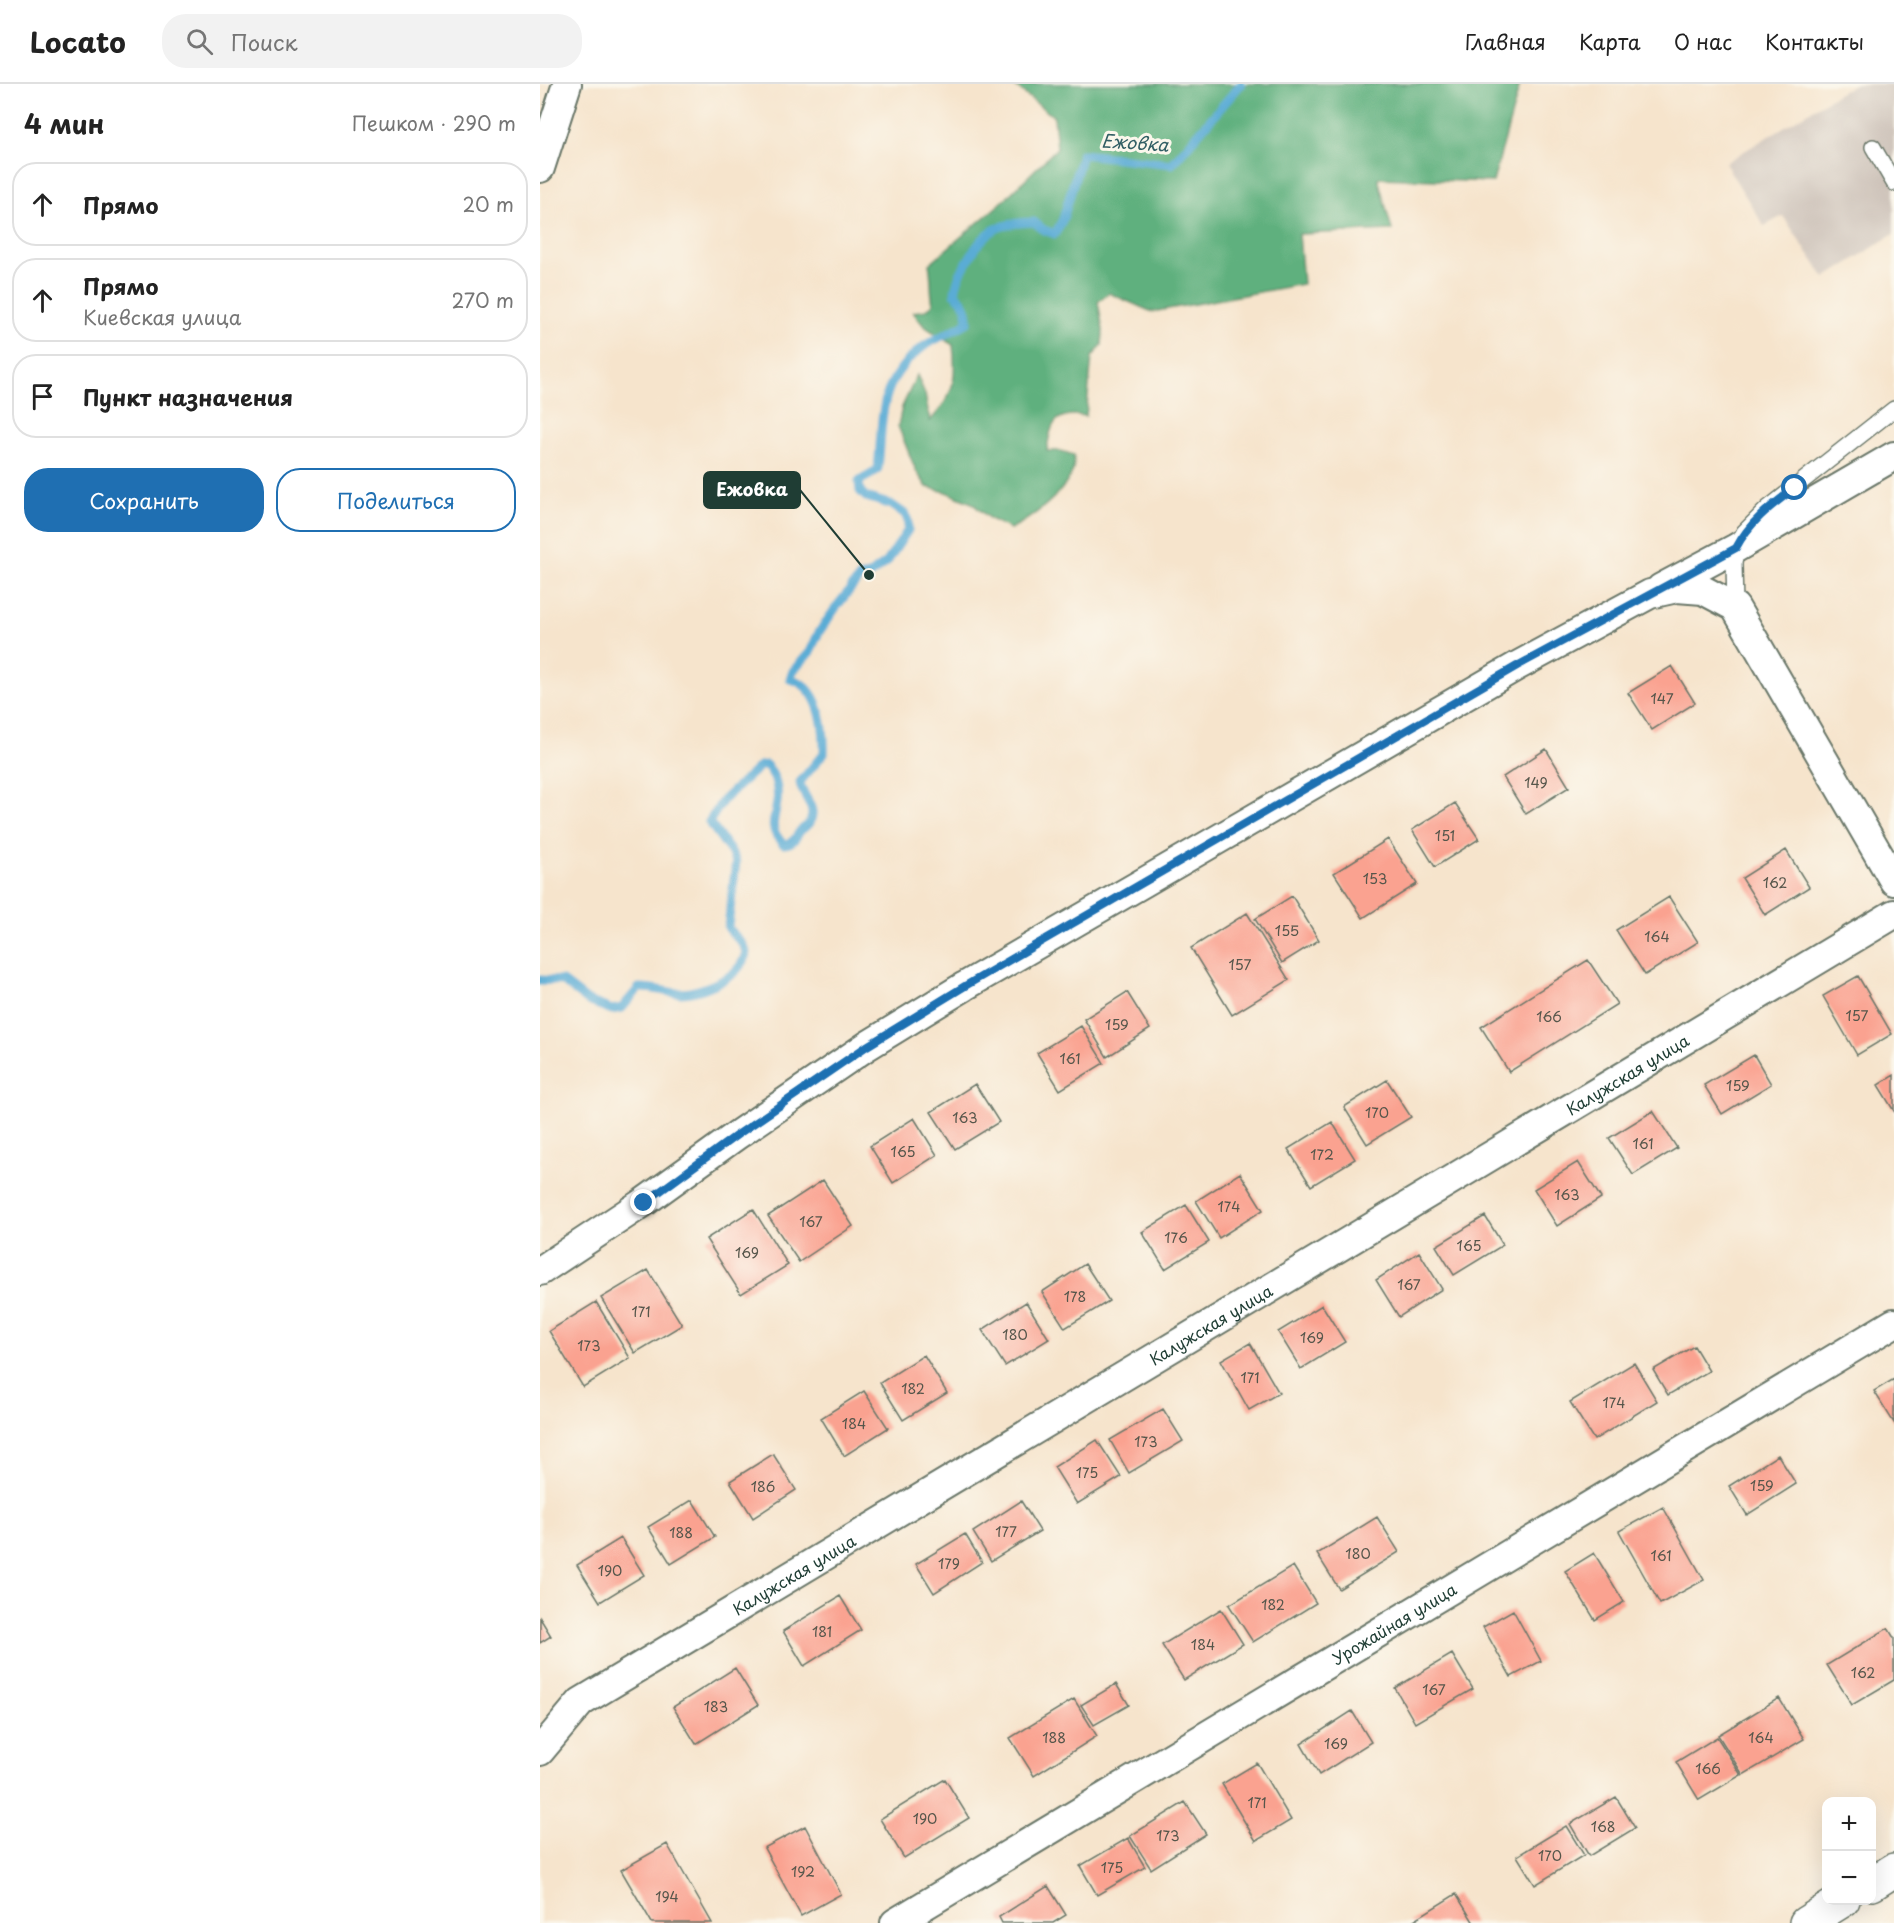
<!DOCTYPE html>
<html lang="ru">
<head>
<meta charset="utf-8">
<style>
  body { margin:0; font-family:"Playpen Sans",sans-serif; background:#f2f2f2; color:#222 }
  .controls { position:absolute; right:18px; bottom:18px; display:grid; overflow:hidden; border-radius:12px; box-shadow:0 6px 24px #0002 }
  .controls button { width:54px; height:54px; display:grid; place-items:center; padding:0; border:0; border-bottom:2px solid #e0e0e0; background:#fff; color:#222; font:30px sans-serif }
  .stop { position:absolute; width:18px; height:18px; margin:-14px; border:4px solid #1f6fb2; border-radius:50%; background:#fff }
  .stop.end { background:#1f6fb2; border-color:#fff; box-shadow:0 2px 6px #0008 }
  .list { margin:0; padding:0; list-style:none }
  h2 { display:flex; justify-content:space-between; align-items:center; height:78px; margin:0; padding:0 24px; font-size:26px }
  h2 small { font-size:20px; font-weight:400; color:#767676 }
  .list li { display:grid; grid-template-columns:39px 1fr auto; gap:18px; align-items:center; box-sizing:border-box; height:84px; margin:0 12px 12px; padding:0 12px; border:2px solid #e0e0e0; border-radius:24px }
  .list b { display:block; font-size:22px; white-space:nowrap }
  .list p { margin:0; font-size:20px; white-space:nowrap; color:#767676 }
  .list em { font-size:20px; font-style:normal; color:#767676 }
  .actions { display:flex; gap:12px; padding:18px 24px }
  .actions a { flex:1; padding:14px 0; border:2px solid #1f6fb2; border-radius:24px; text-align:center; font-size:21px; color:#1f6fb2 }
  .actions .main { background:#1f6fb2; color:#fff }
  .icon { flex:none; width:33px; height:33px; fill:none; stroke:currentColor; stroke-width:2; stroke-linecap:round; stroke-linejoin:round }
  .map { position:relative; flex:none; width:1354px; height:1839px; overflow:hidden }
  header { display:flex; align-items:center; gap:36px; box-sizing:border-box; height:84px; padding:0 30px; background:#fff; border-bottom:2px solid #e0e0e0 }
  header strong { font-size:28px }
  nav { display:flex; gap:33px; margin-inline-start:auto; font-size:21px }
  .search { width:420px; height:54px; background:#f2f2f2; display:flex; align-items:center; gap:15px; box-sizing:border-box; padding:0 21px; border-radius:24px; color:#767676; font-size:22px }
  main { display:flex }
  aside { flex:1; background:#fff }
  .map>svg:first-child { display:block }
  .industrial { fill:#cdc2b9 }
  .forest { fill:#5eb07e; stroke:#3e7659; stroke-width:1.5 }
  .lines { fill:none; stroke-linecap:round; stroke-linejoin:round }
  .stream { stroke:#5aacd5; stroke-width:9 }
  .building { fill:#faa290 }
  .service-casing { stroke:#6a7769; stroke-width:18 }
  .minor-casing { stroke:#6a7769; stroke-width:32 }
  .secondary-casing { stroke:#6a7769; stroke-width:36 }
  .service { stroke:#fff; stroke-width:15 }
  .minor { stroke:#fff; stroke-width:28 }
  .secondary { stroke:#fff; stroke-width:33 }
  .route { stroke:#1f6fb2; stroke-width:8 }
  .labels { text-anchor:middle; dominant-baseline:central; stroke-width:6; stroke-linejoin:round; paint-order:stroke }
  .number-label { font-size:14px; fill:#56564b }
  .street-label { font-size:16px; fill:#1f3d34; stroke:#fbf7ec }
  .water-label { font-size:18px; font-style:italic; fill:#315e64; stroke:#fbf7ec }
  .leader { fill:none; stroke:#1f3d34; stroke-width:2 }
  .callout-dot { fill:#1f3d34; stroke:#fbf7ec; stroke-width:2 }
  .callout { fill:#1f3d34; stroke:#1f3d34; stroke-width:2 }
  .callout-label { font-size:18px; text-anchor:middle; font-weight:bold; fill:#fff }
</style>
</head>
<body>
<header>
<strong>Locato</strong>
<div class="search"><svg class="icon" aria-label="search" viewBox="0 0 24 24"><circle cx="10" cy="10" r="6"/><path d="M15 15l6 6"/></svg>Поиск</div>
<nav><a>Главная</a><a>Карта</a><a>О нас</a><a>Контакты</a></nav>
</header>
<main>
<aside>
<h2>4 мин<small>Пешком · 290 m</small></h2>
<ul class="list">
<li><svg class="icon" aria-label="ahead" viewBox="0 0 24 24"><path d="M12 20V5M6 11l6-6 6 6"/></svg><div><b>Прямо</b></div><em>20 m</em></li>
<li><svg class="icon" aria-label="ahead" viewBox="0 0 24 24"><path d="M12 20V5M6 11l6-6 6 6"/></svg><div><b>Прямо</b><p>Киевская улица</p></div><em>270 m</em></li>
<li><svg class="icon" aria-label="arrive" viewBox="0 0 24 24"><path d="M6 21V4h12l-3 4 3 4H6"/></svg><div><b>Пункт назначения</b></div></li>
</ul>
<div class="actions"><a class="main">Сохранить</a><a>Поделиться</a></div>
</aside>
<div class="map">
<svg width="1354" height="1839" viewBox="0 0 1354 1839">
  <rect width="100%" height="100%" fill="#fbf7ec"/>
  <filter id="ink" filterUnits="userSpaceOnUse"><feTurbulence type="fractalNoise" baseFrequency=".0167" numOctaves="2"/><feDisplacementMap in="SourceGraphic" scale="12" xChannelSelector="R" yChannelSelector="G"/><feConvolveMatrix kernelMatrix="1 2 1 2 8 2 1 2 1" color-interpolation-filters="sRGB"/></filter>
  <filter id="wash" filterUnits="userSpaceOnUse"><feTurbulence type="fractalNoise" baseFrequency=".008" numOctaves="4" result="noise"/><feDisplacementMap in="SourceGraphic" scale="24" xChannelSelector="R" yChannelSelector="G"/><feGaussianBlur stdDeviation="1.35" result="paint"/><feColorMatrix in="noise" values="0 0 0 0 0 0 0 0 0 0 0 0 0 0 0 0 0 1.4 0 .05"/><feComposite in="paint" operator="in"/></filter>
  <g filter="url(#wash)">
    <rect width="100%" height="100%" fill="#f6e4cc"/>
    <!-- industrial -->
    <path class="industrial" d="M1314,0H1354V150L1285,194L1243,132L1224,142L1185,79Z"/>
    <!-- forest -->
    <path class="forest" d="M472,0H980L953,98L838,94L852,146L759,150L763,200L612,228L569,209L558,218L563,246L562,261L552,273L546,332C516,327 510,338 507,367H521L534,371C534,376 534,382 533,386C525,409 491,435 470,445L450,435L432,419L406,408L387,403L376,387L358,342L362,323L377,291L385,310L390,337C414,311 417,296 413,261L384,242L373,228L386,226L393,220C390,206 392,194 389,180L461,119L517,64L514,33Z"/>
    <g class="lines">
      <!-- stream -->
      <path class="stream" d="M0,896L22,897L48,917L72,926L82,924L99,904C113,903 126,909 141,909C157,909 191,896 200,882C203,877 208,871 205,865C202,856 192,851 188,843L196,778L191,768L169,738L183,716L220,682L226,681C235,691 239,705 237,718C235,736 227,743 243,760C253,760 255,755 260,747C263,744 268,742 270,737C278,724 261,711 260,698L284,669C285,644 280,601 250,595L253,587L270,568L279,548L297,522L320,493L329,491L347,478L368,446V437L365,430L352,421L326,413L320,407L319,398C325,392 334,391 338,384C344,332 336,299 383,263C397,253 414,247 428,238C428,225 425,218 415,210C416,196 422,186 429,175C446,144 460,139 494,138L504,146L515,150L523,135L542,70L632,80L701,0"/>
    </g>
    <g id="blocks">
      <!-- building -->
      <path class="building" d="M1132,582L1155,619L1112,646L1088,609Z
        M1006,665L1029,703L986,730L963,693Z
        M915,719L939,755L895,783L872,746Z
        M848,755L877,800L823,834L794,789Z
        M1246,766L1269,803L1225,831L1202,794Z
        M752,812L779,856L742,879L715,835Z
        M1129,813L1158,858L1105,891L1076,846Z
        M707,829L749,896L692,931L651,864Z
        M1048,876L1077,920L969,988L941,943Z
        M1318,892L1352,950L1317,971L1283,912Z
        M587,908L610,945L567,973L544,935Z
        M541,942L564,979L520,1006L497,969Z
        M1214,971L1231,1000L1182,1030L1164,1001Z
        M1354,991V1027L1338,1001Z
        M847,996L871,1033L827,1060L804,1023Z
        M435,1000L459,1038L415,1065L391,1028Z
        M1113,1027L1137,1064L1093,1091L1069,1054Z
        M374,1034L397,1071L353,1099L330,1062Z
        M792,1038L815,1075L771,1102L748,1065Z
        M1038,1078L1061,1114L1017,1142L994,1105Z
        M700,1089L723,1126L679,1154L656,1117Z
        M283,1096L313,1142L259,1178L228,1132Z
        M646,1121L669,1158L625,1185L602,1148Z
        M213,1125L248,1181L201,1210L166,1155Z
        M945,1132L963,1161L914,1191L896,1162Z
        M879,1168L902,1205L859,1233L836,1196Z
        M545,1180L569,1217L525,1244L502,1208Z
        M108,1186L142,1241L95,1269L61,1214Z
        M56,1218L90,1274L43,1303L9,1247Z
        M486,1218L509,1255L465,1282L442,1246Z
        M782,1221L805,1258L761,1285L738,1248Z
        M710,1259L739,1309L709,1326L681,1276Z
        M1154,1262L1169,1287L1128,1311L1113,1286Z
        M384,1271L407,1309L363,1336L340,1299Z
        M1094,1279L1117,1317L1054,1356L1030,1318Z
        M1354,1295V1339L1334,1307Z
        M324,1307L348,1344L304,1372L281,1334Z
        M623,1325L643,1357L589,1389L570,1356Z
        M557,1356L581,1393L537,1420L514,1383Z
        M233,1370L256,1406L213,1434L190,1397Z
        M1238,1371L1256,1400L1207,1431L1189,1402Z
        M152,1416L175,1453L131,1480L108,1443Z
        M481,1417L500,1447L451,1477L433,1448Z
        M1123,1423L1164,1496L1120,1520L1079,1447Z
        M837,1433L859,1468L799,1505L777,1470Z
        M425,1450L442,1478L394,1509L376,1480Z
        M81,1454L104,1491L60,1518L37,1481Z
        M1054,1469L1084,1518L1055,1536L1025,1487Z
        M753,1482L776,1519L713,1558L689,1521Z
        M300,1512L321,1546L264,1582L243,1547Z
        M681,1525L703,1560L644,1596L622,1561Z
        M973,1526L1001,1577L971,1593L943,1543Z
        M0,1534L11,1552L0,1559Z
        M1348,1544L1354,1554V1596L1312,1621L1287,1581Z
        M912,1570L933,1605L875,1639L855,1604Z
        M195,1584L218,1621L156,1660L133,1623Z
        M576,1600L589,1621L554,1641L541,1621Z
        M1239,1614L1264,1655L1203,1691L1178,1651Z
        M534,1615L557,1652L494,1692L470,1654Z
        M812,1627L831,1658L779,1691L761,1660Z
        M1177,1653L1201,1691L1159,1716L1136,1678Z
        M717,1679L751,1736L716,1757L682,1700Z
        M405,1695L429,1734L364,1774L340,1735Z
        M1076,1713L1095,1744L1049,1772L1030,1740Z
        M645,1718L666,1750L611,1785L590,1752Z
        M265,1742L301,1810L261,1832L224,1764Z
        M1026,1742L1044,1771L995,1801L977,1772Z
        M588,1754L605,1783L557,1811L540,1782Z
        M127,1760L172,1839H112L81,1786Z
        M508,1802L526,1831L513,1839H462L459,1833Z
        M916,1810L934,1839H869Z"/>
    </g>
  </g>
  <g filter="url(#ink)">
    <use href="#blocks" fill-opacity="0" stroke="#6a7769" stroke-width="1.5"/>
    <g class="lines">
      <!-- service casing -->
      <g class="service-casing">
        <path id="service" d="M1333,63L1354,99
          M1195,523L1194,480L1196,464L1204,448L1227,425L1354,325"/>
      </g>
      <!-- minor casing -->
      <g class="minor-casing">
        <g id="minor">
          <path d="M0,84L27,0"/>
          <path d="M1121,504L1196,464L1354,372"/>
          <path d="M0,1187L104,1118L197,1051L327,962L425,902L977,582L1110,510L1137,504L1163,506L1195,523L1354,797"/>
          <path id="s1" d="M0,1667L41,1618L1354,830"/>
          <path id="s2" d="M355,1839L1354,1239"/>
        </g>
      </g>
      <!-- secondary casing -->
      <g class="secondary-casing">
        <path id="secondary" d="M1332,1800L1354,1786
          M1266,1839L1303,1816"/>
      </g>
      <!-- service -->
      <use href="#service" class="service"/>
      <!-- minor -->
      <use href="#minor" class="minor"/>
      <!-- secondary -->
      <use href="#secondary" class="secondary"/>
    </g>
  </g>
  <g class="lines" filter="url(#ink)">
    <!-- route -->
    <path class="route" d="M104,1119L197,1051L327,962L425,902L977,582L1196,464C1210,437 1231,422 1255,404"/>
  </g>
  <g class="labels">
    <!-- number labels -->
    <g class="number-label">
      <text x="1122" y="614">147</text>
      <text x="996" y="698">149</text>
      <text x="905" y="751">151</text>
      <text x="835" y="794">153</text>
      <text x="1235" y="798">162</text>
      <text x="747" y="846">155</text>
      <text x="1117" y="852">164</text>
      <text x="700" y="880">157</text>
      <text x="1317" y="931">157</text>
      <text x="1009" y="932">166</text>
      <text x="577" y="940">159</text>
      <text x="530" y="974">161</text>
      <text x="1198" y="1001">159</text>
      <text x="837" y="1028">170</text>
      <text x="425" y="1033">163</text>
      <text x="1103" y="1059">161</text>
      <text x="363" y="1067">165</text>
      <text x="782" y="1070">172</text>
      <text x="1027" y="1110">163</text>
      <text x="689" y="1122">174</text>
      <text x="271" y="1137">167</text>
      <text x="636" y="1153">176</text>
      <text x="929" y="1161">165</text>
      <text x="207" y="1168">169</text>
      <text x="869" y="1200">167</text>
      <text x="535" y="1212">178</text>
      <text x="101" y="1227">171</text>
      <text x="475" y="1250">180</text>
      <text x="772" y="1253">169</text>
      <text x="49" y="1261">173</text>
      <text x="710" y="1293">171</text>
      <text x="373" y="1304">182</text>
      <text x="1074" y="1318">174</text>
      <text x="314" y="1339">184</text>
      <text x="606" y="1357">173</text>
      <text x="547" y="1388">175</text>
      <text x="1222" y="1401">159</text>
      <text x="223" y="1402">186</text>
      <text x="466" y="1447">177</text>
      <text x="141" y="1448">188</text>
      <text x="818" y="1469">180</text>
      <text x="1121" y="1471">161</text>
      <text x="409" y="1479">179</text>
      <text x="70" y="1486">190</text>
      <text x="733" y="1520">182</text>
      <text x="282" y="1547">181</text>
      <text x="663" y="1560">184</text>
      <text x="1323" y="1588">162</text>
      <text x="894" y="1605">167</text>
      <text x="176" y="1622">183</text>
      <text x="514" y="1653">188</text>
      <text x="1221" y="1653">164</text>
      <text x="796" y="1659">169</text>
      <text x="1168" y="1684">166</text>
      <text x="717" y="1718">171</text>
      <text x="385" y="1734">190</text>
      <text x="1063" y="1742">168</text>
      <text x="628" y="1751">173</text>
      <text x="1010" y="1771">170</text>
      <text x="572" y="1783">175</text>
      <text x="263" y="1787">192</text>
      <text x="127" y="1812">194</text>
    </g>
    <!-- street labels -->
    <g class="street-label">
      <text stroke="none"><textPath href="#s1" startOffset="1284">Калужская улица</textPath></text>
      <text stroke="none"><textPath href="#s1" startOffset="798">Калужская улица</textPath></text>
      <text stroke="none"><textPath href="#s1" startOffset="312">Калужская улица</textPath></text>
      <text stroke="none"><textPath href="#s2" startOffset="582">Урожайная улица</textPath></text>
    </g>
    <!-- water labels -->
    <g class="water-label">
      <text transform="translate(595 58) rotate(4)">Ежовка</text>
    </g>
  </g>
  <!-- callouts -->
  <path class="leader" d="M329 491L260 406"/>
  <circle class="callout-dot" cx="329" cy="491" r="6"/>
  <rect class="callout" x="164" y="388" width="96" height="36" rx="6"/>
  <g class="callout-label">
    <text x="212" y="412">Ежовка</text>
  </g>
</svg>
<div class="controls">
<button>+</button>
<button>−</button>
</div>
<div class="stop" style="left:1255px;top:404px"></div>
<div class="stop end" style="left:104px;top:1119px"></div>
</div>
</main>
</body>
</html>
